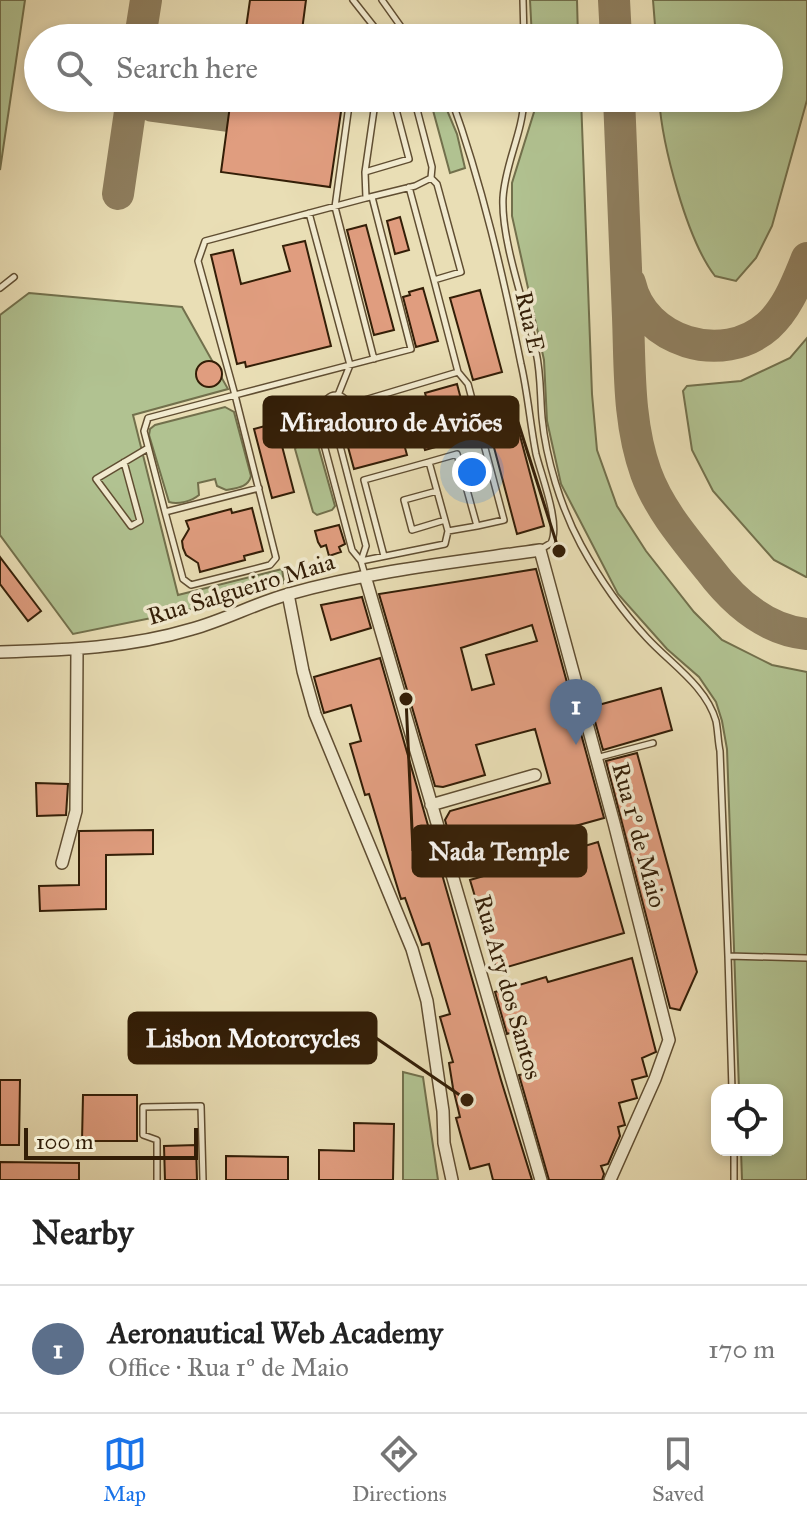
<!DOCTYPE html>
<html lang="en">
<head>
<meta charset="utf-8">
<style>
  body { margin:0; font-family:"IM FELL Great Primer",serif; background:#f6f6f6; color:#222 }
  .controls { position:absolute; right:24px; bottom:24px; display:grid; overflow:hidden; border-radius:16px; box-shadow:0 4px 12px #0003 }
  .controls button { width:72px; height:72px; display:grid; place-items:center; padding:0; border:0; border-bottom:2px solid #e0e0e0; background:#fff; color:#222; font:40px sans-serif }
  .scale { position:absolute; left:24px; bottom:20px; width:174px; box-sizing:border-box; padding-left:8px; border:4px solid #331e07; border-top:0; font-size:22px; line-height:28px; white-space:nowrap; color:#331e07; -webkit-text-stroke:6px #f1eacf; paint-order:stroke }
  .you { position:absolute; left:472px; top:472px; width:28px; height:28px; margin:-20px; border:6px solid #fff; border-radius:50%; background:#1a73e8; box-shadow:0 0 0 12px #1a73e833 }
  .badge { display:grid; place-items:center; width:52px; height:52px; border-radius:50%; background:#1a73e8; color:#fff; font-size:26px; font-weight:700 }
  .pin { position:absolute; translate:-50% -66px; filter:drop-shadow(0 2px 4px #0008) }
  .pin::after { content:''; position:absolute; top:42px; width:28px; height:24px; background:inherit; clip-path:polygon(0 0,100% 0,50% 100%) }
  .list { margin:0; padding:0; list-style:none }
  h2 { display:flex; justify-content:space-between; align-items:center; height:104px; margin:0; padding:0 32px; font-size:34px }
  h2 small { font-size:26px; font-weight:400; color:#767676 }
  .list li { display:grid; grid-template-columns:52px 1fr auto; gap:24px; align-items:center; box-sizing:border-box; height:128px; padding:0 32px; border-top:2px solid #e0e0e0 }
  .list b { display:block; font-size:30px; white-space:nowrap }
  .list p { margin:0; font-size:26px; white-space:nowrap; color:#767676 }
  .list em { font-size:26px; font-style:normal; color:#767676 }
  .icon { flex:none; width:44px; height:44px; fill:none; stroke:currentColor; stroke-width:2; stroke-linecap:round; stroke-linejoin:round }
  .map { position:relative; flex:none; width:807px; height:1180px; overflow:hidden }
  .search { position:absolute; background:#fff; box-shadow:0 4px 12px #0003; left:24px; right:24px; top:24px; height:88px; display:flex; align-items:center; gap:20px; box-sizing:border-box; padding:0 28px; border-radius:44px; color:#767676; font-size:30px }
  .sheet { height:232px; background:#fff }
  nav { display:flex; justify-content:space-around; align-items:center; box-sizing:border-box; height:112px; border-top:2px solid #e0e0e0; background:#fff; font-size:22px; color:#767676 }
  nav a { display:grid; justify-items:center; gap:4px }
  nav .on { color:#1a73e8 }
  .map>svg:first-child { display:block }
  .green { fill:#b1c291; stroke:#72704c; stroke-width:2 }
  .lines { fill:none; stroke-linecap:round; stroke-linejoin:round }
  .taxiway { stroke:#8e7e5e; stroke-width:32 }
  .building { fill:#e09d7f; stroke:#331e07; stroke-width:2; fill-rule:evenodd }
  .service-casing { stroke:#604e32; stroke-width:8 }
  .minor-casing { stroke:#604e32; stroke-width:14 }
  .service { stroke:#f1eacf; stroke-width:5 }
  .minor { stroke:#f1eacf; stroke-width:11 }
  .labels { text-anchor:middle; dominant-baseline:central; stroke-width:7; stroke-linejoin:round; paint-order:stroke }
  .street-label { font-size:24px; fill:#331e07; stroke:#f1eacf }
  .leader { fill:none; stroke:#331e07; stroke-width:3 }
  .callout-dot { fill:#331e07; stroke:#f1eacf; stroke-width:3 }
  .callout { fill:#331e07; stroke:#331e07; stroke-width:3 }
  .callout-label { font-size:26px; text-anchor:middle; font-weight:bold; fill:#fff }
</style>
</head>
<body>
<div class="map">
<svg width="807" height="1180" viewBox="0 0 807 1180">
  <rect width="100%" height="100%" fill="#e9deb5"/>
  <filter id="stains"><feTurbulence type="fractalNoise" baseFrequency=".0025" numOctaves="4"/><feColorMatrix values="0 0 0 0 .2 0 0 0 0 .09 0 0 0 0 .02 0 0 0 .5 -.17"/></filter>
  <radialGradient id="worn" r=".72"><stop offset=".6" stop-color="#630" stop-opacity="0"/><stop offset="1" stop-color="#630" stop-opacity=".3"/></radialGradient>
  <!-- green -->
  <path class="green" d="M0,0H25L0,170Z
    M530,0H577L578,38H532Z
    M653,0H807V100L772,226L756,258L736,281L715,276C687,240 662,145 659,98H769V38H656Z
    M424,98H442L457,134L465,168L450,173L431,103L426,104Z
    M534,98H581L592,394L597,450L617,506L646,551L694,612L722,640L772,665L807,672V1180H742L741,1150H777V1090H739L727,749L722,721L716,702L699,677L667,649L618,594L561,484L547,421L544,360L512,216V183L534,112Z
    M29,293L182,307L228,389L133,415L178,595L282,569L284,583L181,612L73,634L0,535V315Z
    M807,338V577H806L774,560L713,491L692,450L683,391L687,386L741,381L790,358Z
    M225,407L234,412L251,476C248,488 236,488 226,490L217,486L215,479L198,483L199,495C192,501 178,505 169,502L149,435L150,429L155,425Z
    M314,440L317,442L335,506L332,510L317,515L313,512L295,449L298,444Z
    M403,1072L423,1077L438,1180H403Z"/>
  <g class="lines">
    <!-- taxiway -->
    <path class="taxiway" d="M614,0L616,38
      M140,38L146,0
      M619,98C622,171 625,244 628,317C630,369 628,423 646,473C659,509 685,539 709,569C733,601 765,630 807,634
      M153,106L228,116
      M118,194L132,98
      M630,283C643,342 723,366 768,326C788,308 797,282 807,258"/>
  </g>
  <!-- building -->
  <path class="building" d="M250,0H306L301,38L245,35Z
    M231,98H343L330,187L221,172Z
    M400,217L409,250L395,254L387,221Z
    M366,225L394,330L374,335L347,230Z
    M305,241L331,346L246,367L245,362L237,364L211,255L233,250L241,284L290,271L283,246Z
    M423,288L438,341L416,347L403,297L410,295L409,292Z
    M480,290L502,372L473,380L450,298Z
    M196 374a13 13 0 1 1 26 0a13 13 0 1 1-26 0Z
    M457,384L471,437L425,450L420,433L435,429L425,393Z
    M515,417L544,526L517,534L488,425Z
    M398,422L407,455L354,469L345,436Z
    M276,423L294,492L272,498L254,429Z
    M252,508L263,551L244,556L245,560L200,572L198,563L186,555L183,548L182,541L189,529L186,521L231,509L232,513Z
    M339,525L345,544L339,547L341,552L329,556L326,545L321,547L318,542L315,531Z
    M0,557L41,611L28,621L0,584Z
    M536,569L604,818L456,859L445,820L450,811L550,783L535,729L476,745L485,775L443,787L435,786L379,594ZM532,625L537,641L486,655L494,684L472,690L461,648Z
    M362,597L371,628L331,640L321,605Z
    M380,658L501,1080L532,1180H493L489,1164L470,1169L456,1118L460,1117L453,1088L449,1063L453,1062L440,1017L450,1014L429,943L422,945L405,898L401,899L369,794L365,795L350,744L361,741L351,705L324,713L322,706L314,677Z
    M661,688L672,730L603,750L591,707Z
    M637,753L697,972L680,1010L670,1008L606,761Z
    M36,783L68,784L66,815L37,816Z
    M153,830V854L106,855V909L40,911L39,886L79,885V831Z
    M598,842L624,933L497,970L470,880Z
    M632,958L656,1052L642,1058L647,1076L632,1080L637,1098L619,1103L625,1125L618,1127L620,1136L608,1164L601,1166L604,1174L602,1180H549L519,1075L525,1074L513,1032L507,1034L495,992L546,977L548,982Z
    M0,1080H20L19,1145H0Z
    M83,1095H137V1141H82Z
    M354,1123L394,1124L393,1180H319V1150L354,1151Z
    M196,1145L197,1180H165L164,1146Z
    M226,1156L288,1157V1180H226Z
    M0,1162L79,1163V1180H0Z"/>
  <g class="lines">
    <!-- service casing -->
    <g class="service-casing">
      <path id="service" d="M353,0L383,38
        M382,0L409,38
        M523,0L524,38
        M350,98L335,207L374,359
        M393,98L409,159L365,172L366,198L415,186L431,178L432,167L414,98
        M451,98C482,184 503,275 521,364C528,394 530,424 536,454C541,475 561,525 551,543L541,549
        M524,98C523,133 505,163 503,198C501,241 526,308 536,352C541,374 540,395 542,418C546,459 561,508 581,545C599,578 621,610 647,638C671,664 706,686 716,721C718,731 718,742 720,751L728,956
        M365,172L375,103L393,98
        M409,187L434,280L461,272L437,184L431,178
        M309,213L350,365L338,395
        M0,288L14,277
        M458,372L468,384L504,520L477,526
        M324 407a12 12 0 1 1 24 0a12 12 0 1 1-24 0Z
        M348,405L458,372L434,280
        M324,411L318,422L352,550L361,561L366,546L333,419
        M124,462L140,521L131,526L96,479L148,448
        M429,462L457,454L477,526L448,531
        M259,488L165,512L144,431L148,418L235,395L198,261L205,241L366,198
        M165,512L183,579L191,585L270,565L276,558L235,395L411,349L372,197
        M384,556L364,480L429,462L445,520
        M365,575L361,561L445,544L448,531L445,520L412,530L404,500L437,491
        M596,758L653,743
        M732,1090L728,956L807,958
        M734,1150V1180
        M157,1180V1140L143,1135V1107L201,1106L203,1180"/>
    </g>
    <!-- minor casing -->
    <g class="minor-casing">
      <path id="minor" d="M365,576L541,1180
        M288,594L303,671L315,714L412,949L427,1001L443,1111L444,1143L452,1180
        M0,652C66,650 129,648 192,629C225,620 256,603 289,594C370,571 456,562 540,550L614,823L669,1040L655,1079L610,1180
        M431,805L535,775
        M62,863L76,811L77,650"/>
    </g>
    <!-- service -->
    <use href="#service" class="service"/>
    <!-- minor -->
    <use href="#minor" class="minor"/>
  </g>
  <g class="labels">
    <!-- street labels -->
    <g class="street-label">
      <text transform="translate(530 322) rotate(77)">Rua E</text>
      <text transform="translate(241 589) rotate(-17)">Rua Salgueiro Maia</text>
      <text transform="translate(639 835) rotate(75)">Rua 1º de Maio</text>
      <text transform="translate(508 987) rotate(74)">Rua Ary dos Santos</text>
    </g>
  </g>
  <!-- callouts -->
  <path class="leader" d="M559 551L518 422M406 699L413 851M467 1100L376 1038"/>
  <g class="callout-dot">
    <circle cx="559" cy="551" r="8"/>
    <circle cx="406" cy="699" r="8"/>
    <circle cx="467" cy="1100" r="8"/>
  </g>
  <g class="callout">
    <rect x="264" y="397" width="254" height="50" rx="8"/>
    <rect x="413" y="826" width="173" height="50" rx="8"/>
    <rect x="129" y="1013" width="247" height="50" rx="8"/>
  </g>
  <g class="callout-label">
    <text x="391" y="431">Miradouro de Aviões</text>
    <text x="499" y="860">Nada Temple</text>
    <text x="253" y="1047">Lisbon Motorcycles</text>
  </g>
  <rect width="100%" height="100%" filter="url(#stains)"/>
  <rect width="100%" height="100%" fill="url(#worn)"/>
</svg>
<div class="controls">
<button><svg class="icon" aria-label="locate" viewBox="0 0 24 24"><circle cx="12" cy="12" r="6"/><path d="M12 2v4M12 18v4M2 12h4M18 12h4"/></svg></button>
</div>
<div class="scale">100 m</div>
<div class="you"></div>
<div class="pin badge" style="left:576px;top:745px;background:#5c6f8a">1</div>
<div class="search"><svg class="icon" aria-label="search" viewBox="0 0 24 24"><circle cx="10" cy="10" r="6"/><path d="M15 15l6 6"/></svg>Search here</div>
</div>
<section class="sheet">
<h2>Nearby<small></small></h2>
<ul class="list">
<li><span class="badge" style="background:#5c6f8a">1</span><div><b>Aeronautical Web Academy</b><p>Office · Rua 1º de Maio</p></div><em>170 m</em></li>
</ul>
</section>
<nav>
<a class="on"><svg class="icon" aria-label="map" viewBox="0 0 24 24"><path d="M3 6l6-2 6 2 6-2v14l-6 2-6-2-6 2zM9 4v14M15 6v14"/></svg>Map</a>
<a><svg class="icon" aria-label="directions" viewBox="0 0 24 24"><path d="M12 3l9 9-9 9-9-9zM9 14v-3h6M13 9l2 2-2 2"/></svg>Directions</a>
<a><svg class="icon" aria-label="saved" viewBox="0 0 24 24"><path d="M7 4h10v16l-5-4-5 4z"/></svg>Saved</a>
</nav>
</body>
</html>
